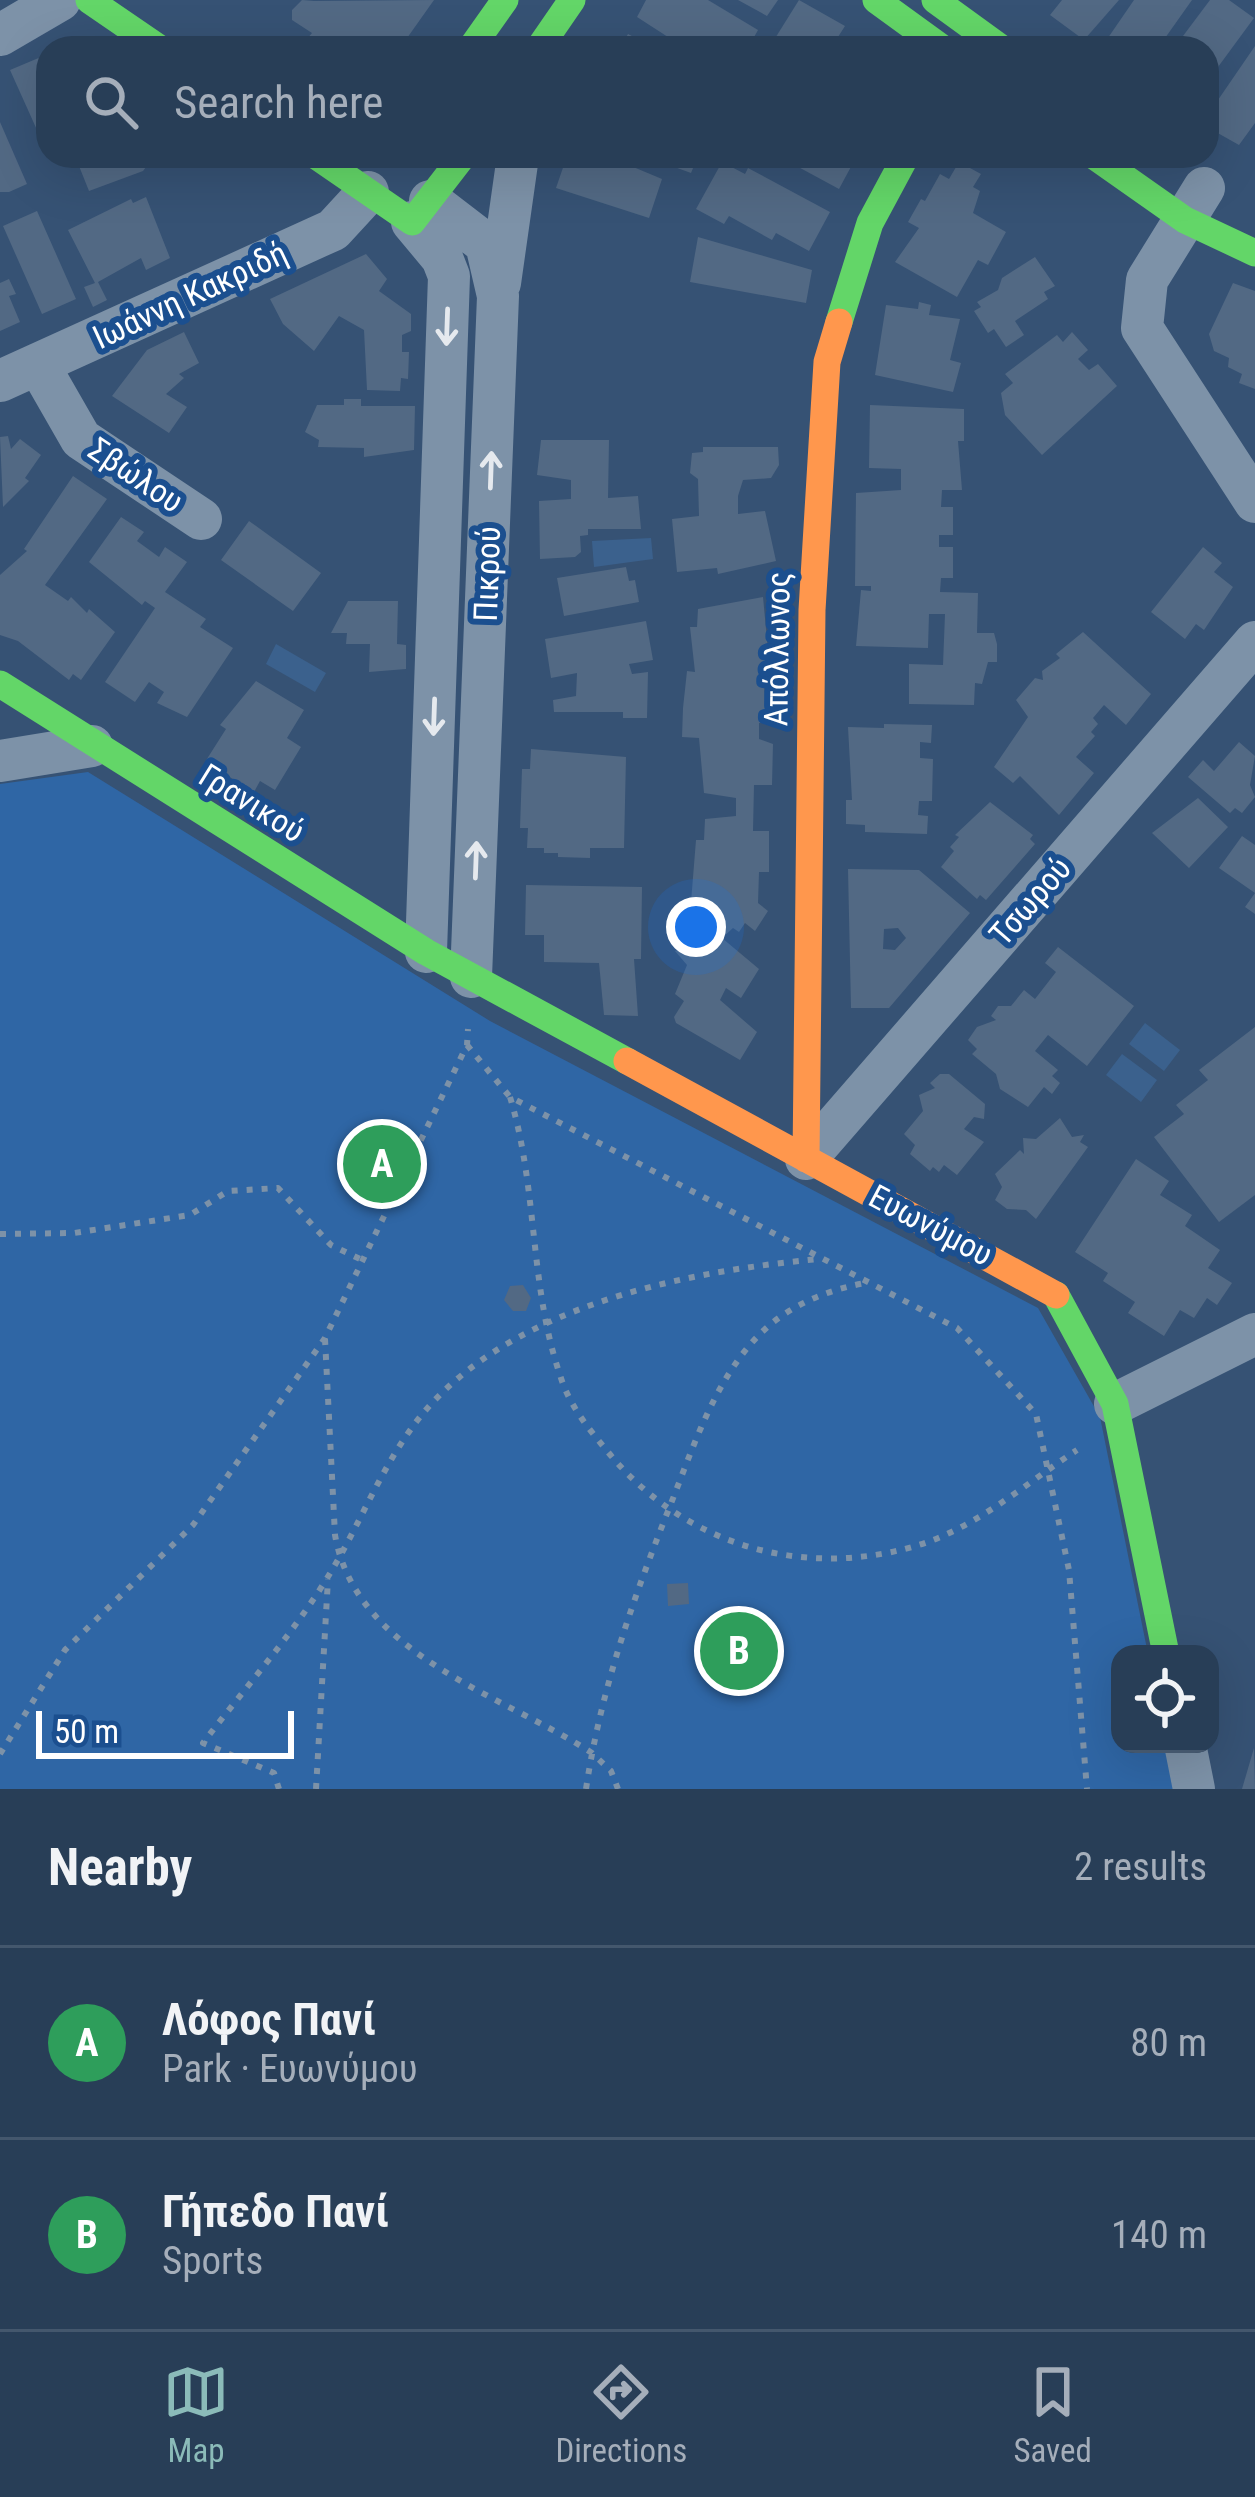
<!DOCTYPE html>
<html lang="en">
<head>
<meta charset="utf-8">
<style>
  body { margin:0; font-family:"Roboto Condensed",sans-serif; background:#344961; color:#f1f3f6 }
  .controls { position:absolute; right:36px; bottom:36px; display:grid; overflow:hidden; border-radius:24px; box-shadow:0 12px 48px #0002 }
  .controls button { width:108px; height:108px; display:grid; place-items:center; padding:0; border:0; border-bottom:3px solid #44576d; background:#283e57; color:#f1f3f6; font:60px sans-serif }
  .scale { position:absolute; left:36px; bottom:30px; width:258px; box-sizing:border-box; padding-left:12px; border:6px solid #fff; border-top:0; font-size:33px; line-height:42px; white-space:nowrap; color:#fff; -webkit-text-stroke:9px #1b4f8f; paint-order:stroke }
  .you { position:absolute; left:696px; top:927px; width:42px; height:42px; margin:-30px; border:9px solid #fff; border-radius:50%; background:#1a73e8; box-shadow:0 0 0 18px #1a73e833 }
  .badge { display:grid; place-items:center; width:78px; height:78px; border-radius:50%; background:#8bbbb9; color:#fff; font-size:39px; font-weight:700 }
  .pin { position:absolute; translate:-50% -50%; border:6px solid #fff; box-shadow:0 3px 12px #0006 }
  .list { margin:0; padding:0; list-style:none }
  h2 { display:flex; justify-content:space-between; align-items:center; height:156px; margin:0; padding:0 48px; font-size:51px }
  h2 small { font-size:39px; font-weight:400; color:#a5aeba }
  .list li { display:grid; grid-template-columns:78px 1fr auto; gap:36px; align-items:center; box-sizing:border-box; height:192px; padding:0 48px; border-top:3px solid #44576d }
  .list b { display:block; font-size:45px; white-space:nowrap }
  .list p { margin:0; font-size:39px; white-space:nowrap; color:#a5aeba }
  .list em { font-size:39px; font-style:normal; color:#a5aeba }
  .icon { flex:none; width:66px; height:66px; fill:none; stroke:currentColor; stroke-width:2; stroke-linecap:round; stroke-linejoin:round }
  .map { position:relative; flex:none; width:1255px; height:1789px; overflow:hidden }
  .search { position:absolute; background:#283e57; box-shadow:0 12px 48px #0002; left:36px; right:36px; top:36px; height:132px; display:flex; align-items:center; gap:30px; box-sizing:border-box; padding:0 42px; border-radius:36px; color:#a5aeba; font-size:45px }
  .sheet { height:540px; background:#283e57 }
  nav { display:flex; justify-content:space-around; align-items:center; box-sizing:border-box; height:168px; border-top:3px solid #44576d; background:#283e57; font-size:33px; color:#a5aeba }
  nav a { display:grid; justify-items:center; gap:6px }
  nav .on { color:#8bbbb9 }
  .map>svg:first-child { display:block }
  .green { fill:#2f66a5 }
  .water { fill:#3b618d }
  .building { fill:#526984; fill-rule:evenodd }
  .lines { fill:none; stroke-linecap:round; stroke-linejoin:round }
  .path { stroke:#7d92a8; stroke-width:6; stroke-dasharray:6 9; stroke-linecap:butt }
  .street { stroke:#7d92a8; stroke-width:42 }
  .fast { stroke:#63d668; stroke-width:27 }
  .slow { stroke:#ff974d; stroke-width:27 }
  .oneway { stroke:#e5e9ee }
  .labels { text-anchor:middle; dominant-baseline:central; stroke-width:12; stroke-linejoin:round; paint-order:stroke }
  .street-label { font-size:33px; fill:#fff; stroke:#1b4f8f }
</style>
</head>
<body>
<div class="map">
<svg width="1255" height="1789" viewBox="0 0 1255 1789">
  <rect width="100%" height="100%" fill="#365274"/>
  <!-- green -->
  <path class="green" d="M88,772L490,1021L1038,1308L1100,1417L1148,1654H1120V1744H1166L1175,1789H0V784Z"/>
  <!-- water -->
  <path class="water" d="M651,538L653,559L594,567L592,541Z
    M276,644L326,673L315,692L266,664Z
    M1145,1023L1180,1050L1164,1071L1129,1044Z
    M1122,1054L1157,1080L1141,1102L1106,1075Z"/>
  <!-- building -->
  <path class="building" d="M302,0L314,1L434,0L400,48H299L312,33L292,20V10Z
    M646,0H708L758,30L748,48H685L637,17Z
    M738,0H778L767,16Z
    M799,0L845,26L831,48H769Z
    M1062,0H1119L1084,40L1050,15Z
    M1134,0H1192L1158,48H1101Z
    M1210,0H1229L1254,18L1207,82V48H1174Z
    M628,34L655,48H620Z
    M1255,46V123L1239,145L1207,127V116Z
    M48,54V125L37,130L10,70Z
    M0,122L27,184L9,192H0Z
    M75,156H149L152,159L143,171L89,191Z
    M567,156H607L662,179L649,218L556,188Z
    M644,156H698L691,173Z
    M778,156H849L853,163L839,189Z
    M722,162L745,174L748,168L830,212L809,251L776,233L772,240L729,216L724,224L696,209Z
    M959,162L981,174L973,187L980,191L973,213L1006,232L988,265L978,260L957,297L895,262L919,228L908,222L921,199L925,201L940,174L949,179Z
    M146,197L170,258L146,270L141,258L98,282L107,300L93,307L84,287L95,283L68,230L131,199L133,203Z
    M37,211L76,299L42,314L3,226Z
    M698,237L812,270L806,303L690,282Z
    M366,254L387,279L379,291L411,314V331L402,335V352H409L408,379L401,378L400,391L367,390L364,330L339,316L314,351L283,324L270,299Z
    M1035,257L1055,286L1044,292L1048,299L1015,321L1024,335L1006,347L994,329L988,333L974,311L981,307L977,302L998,290L1002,278Z
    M9,279L16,294L9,296L20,322L0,331V283Z
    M1233,283L1255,291V389L1239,383L1242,374L1228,367L1229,358L1214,351L1209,334Z
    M919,302L931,305L929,315L960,319L950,360L961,363L953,392L875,375L886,305L918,309Z
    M184,332L199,363L179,374L184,378L166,394L187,407L169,433L112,396L147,350Z
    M1072,332L1088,350L1078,359L1089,370L1098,364L1117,386L1042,455L1005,415L1001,393L1013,383L1005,374L1057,335L1063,342Z
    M344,399H361V406H415L414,450L364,457V448L318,447L319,440L305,432L317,405H344Z
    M870,405L964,409V441H958L962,490H942L941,507H953V535H939V547H953V578H941L940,592L978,593L977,633H994L997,644V662H988L982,684L975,683L974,705L909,704V664L943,665L945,614H929L928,648L856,646L861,590L871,591V586H855L856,493L901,490V469L869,468Z
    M8,436L11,449L20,439L41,455L25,478L29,481L3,507L0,437Z
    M541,440H609L608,498L638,496L641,529H588V535L580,536L581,552L575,557L540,559L539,501L571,499V480L537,475Z
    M703,447H778L779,465L771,478L743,480L738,496V514L765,511L776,561L718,574L717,568L677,572L672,519L699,516L698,479L690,473L692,453L703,452Z
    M73,476L107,499L45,585L68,601L71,597L87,613L89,609L115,632L81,680L73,674L69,680L18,641L0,635V575L27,551L24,549Z
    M121,517L144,532L137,541L159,557L165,547L187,562L165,592L206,619L200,627L233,648L187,717L157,703L164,692L149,682L135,702L105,682L155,608L145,601L142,605L89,562Z
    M249,521L321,573L293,611L221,560Z
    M1203,547L1222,563L1214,572L1233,587L1204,630L1196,624L1185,639L1151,612Z
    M626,567L629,581L635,580L639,602L564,616L557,578Z
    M763,597L771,682H764L766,723H759V739L773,744L772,785H754L753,831H769V872H759L758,903L768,911L755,931L745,923L739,932L733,928L722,938L759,969L741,998L726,988L720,1000L757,1032L740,1060L676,1023L674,1017L684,1001L675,994L687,965L675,951L687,945L682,916L691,902L696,840H704L705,819L736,816V798L704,793L699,738L682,737L683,708L687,671L695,672L690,627H697L698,609Z
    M348,601H398L397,644L406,645V669L369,672L370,644H346L347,633H331Z
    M646,621L653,660L629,664L632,674L648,672L647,718H623V712H554L553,700L576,696L577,673L551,678L545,639Z
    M1083,632L1151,694L1126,725L1104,705L1093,718L1098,724L1091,732L1095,736L1076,757L1094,773L1059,815L1020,776L1013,783L994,767L1028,717L1016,700L1035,678L1043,680L1042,671L1060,658L1056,654Z
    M256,681L304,710L287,738L301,747L275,790L260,781L254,792L205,762L226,729L220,725Z
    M884,724L932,725L931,743L920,742V758L933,759L932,801H919L918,815L928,816L927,834L865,832V825L846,824V800H852L848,727L884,728Z
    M1239,742L1255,756L1250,785L1255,797L1242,813L1235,808L1230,813L1188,777L1203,760L1214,771Z
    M531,749L626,757L624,848H590V858L558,857V853H544V848H527L528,828H520L522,769H530Z
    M1198,798L1228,827L1189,868L1152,833Z
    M990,802L1033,835L1030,839L1035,844L986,900L980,895L977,899L941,867L954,851L950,847L959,837L955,835Z
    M1242,836L1255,845V914L1245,907L1255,893L1219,868Z
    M848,869L919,870L970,913L889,1008H851ZM898,928L906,938L895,950L883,949L884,929Z
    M526,885L642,887L641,959H634L638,1016L604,1015L599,963L544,962V935H525Z
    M1058,947L1134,1006L1087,1066L1048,1035L1035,1051L1058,1070L1052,1076L1060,1083L1052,1094L1044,1087L1028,1107L1000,1089L996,1074L972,1054L977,1049L968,1040L977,1027L996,1020L991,1016L998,1006H1011L1024,990L1035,999L1056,972L1045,963Z
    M1255,1027V1195L1219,1222L1154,1137L1184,1114L1176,1105L1208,1080L1199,1070Z
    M940,1074H949L985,1104L984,1119L974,1117L964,1129L984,1142L957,1175L944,1165L939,1172L933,1167L930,1171L910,1154L915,1145L904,1134L923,1111L919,1095L935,1088L930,1083Z
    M1060,1118L1072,1137L1084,1135L1080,1142L1088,1147L1036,1219L1026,1210L1007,1209L995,1200L1002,1187L995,1174L1020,1150L1024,1154L1023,1138L1036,1139Z
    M1136,1159L1169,1181L1160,1195L1192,1215L1185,1226L1220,1250L1208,1268L1232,1283L1217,1305L1207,1298L1194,1318L1180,1310L1164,1336L1128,1313L1135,1302L1103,1281L1108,1273L1075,1252Z
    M523,1285L531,1298L526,1311H513L504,1300L510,1286Z
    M688,1583L689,1604L668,1606L667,1584Z
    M1254,1748L1255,1789H1242Z"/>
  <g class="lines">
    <!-- path -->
    <path class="path" d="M467,1045L510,1097L957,1328L1036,1414L1069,1570L1087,1789
      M510,1097C538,1189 529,1284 560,1375C569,1405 588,1428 608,1452C682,1543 798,1579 912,1547C974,1530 1025,1484 1077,1450
      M0,1234L74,1233L190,1215L228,1191L278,1188L331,1245L362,1260
      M325,1339L335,1535C356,1655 503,1695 592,1753L611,1771L618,1789
      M0,1754L65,1650L193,1525L325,1338L467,1045L468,1029
      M279,1789L274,1773L203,1743C245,1688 293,1634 329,1575C364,1518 386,1453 432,1403C525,1303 690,1271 819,1259
      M316,1789L328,1579
      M586,1789C601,1689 633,1599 670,1506C693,1448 714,1381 759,1335C787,1306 827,1290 865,1283"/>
    <!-- street -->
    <path class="street" d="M0,35L60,0
      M1204,188L1147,280L1142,328L1255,502
      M430,201L486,244L498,296L471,977
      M412,222L442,258L449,276L426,952
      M500,283L518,156
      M38,364L81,439L201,519
      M0,381L333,230L368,192
      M0,761L92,746
      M806,1159L1255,642
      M1115,1404L1255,1334
      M1185,1744L1194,1789"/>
    <!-- fast -->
    <path class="fast" d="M89,0L159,48
      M876,0L942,48
      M935,0L1001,48
      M471,48L505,0
      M539,48L572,0
      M316,156L412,222L463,156
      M1094,156L1185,220L1255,253
      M839,322L870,223L906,156
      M0,684L426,952L627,1061
      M1056,1295L1115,1404L1166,1654"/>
    <!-- slow -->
    <path class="slow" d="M627,1061L1056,1295
      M806,1159L812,610L827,362L839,322"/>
  </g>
  <!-- one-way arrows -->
  <defs><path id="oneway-shaft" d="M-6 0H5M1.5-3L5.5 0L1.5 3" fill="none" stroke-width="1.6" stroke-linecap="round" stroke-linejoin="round" transform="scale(3)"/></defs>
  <g class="oneway">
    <use href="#oneway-shaft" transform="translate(447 327) rotate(92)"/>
    <use href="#oneway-shaft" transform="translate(491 470) rotate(-88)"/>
    <use href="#oneway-shaft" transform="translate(434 717) rotate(92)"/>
    <use href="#oneway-shaft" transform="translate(476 860) rotate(-88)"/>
  </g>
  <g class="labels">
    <!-- street labels -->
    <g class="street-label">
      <text transform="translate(190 295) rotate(-25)">Ιωάννη Κακριδή</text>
      <text transform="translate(136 475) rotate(34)">Σβώλου</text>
      <text transform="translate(487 574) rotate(-88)">Πικρού</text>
      <text transform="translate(777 649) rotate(-89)">Απόλλωνος</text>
      <text transform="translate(252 803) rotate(32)">Γρανικού</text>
      <text transform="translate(1030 901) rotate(-49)">Τσωρού</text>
      <text transform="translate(931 1225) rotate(28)">Ευωνύμου</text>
    </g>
  </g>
</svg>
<div class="controls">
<button><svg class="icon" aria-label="locate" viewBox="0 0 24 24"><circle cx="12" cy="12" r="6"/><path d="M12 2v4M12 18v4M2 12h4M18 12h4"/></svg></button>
</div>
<div class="scale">50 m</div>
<div class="you"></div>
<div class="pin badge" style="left:382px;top:1164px;background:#2e9e5b">A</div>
<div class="pin badge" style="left:739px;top:1651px;background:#2e9e5b">B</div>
<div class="search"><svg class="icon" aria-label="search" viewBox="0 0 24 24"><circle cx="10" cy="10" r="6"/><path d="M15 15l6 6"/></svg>Search here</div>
</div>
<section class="sheet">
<h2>Nearby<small>2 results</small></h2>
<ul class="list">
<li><span class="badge" style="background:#2e9e5b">A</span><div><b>Λόφος Πανί</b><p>Park · Ευωνύμου</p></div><em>80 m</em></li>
<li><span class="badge" style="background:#2e9e5b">B</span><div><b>Γήπεδο Πανί</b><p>Sports</p></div><em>140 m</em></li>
</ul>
</section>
<nav>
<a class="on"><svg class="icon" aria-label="map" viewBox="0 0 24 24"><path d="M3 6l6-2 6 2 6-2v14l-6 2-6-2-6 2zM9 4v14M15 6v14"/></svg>Map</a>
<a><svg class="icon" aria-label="directions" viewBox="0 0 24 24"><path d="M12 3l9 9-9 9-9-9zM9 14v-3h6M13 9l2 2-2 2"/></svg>Directions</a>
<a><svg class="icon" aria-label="saved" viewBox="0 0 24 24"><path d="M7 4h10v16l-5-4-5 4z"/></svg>Saved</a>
</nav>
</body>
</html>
